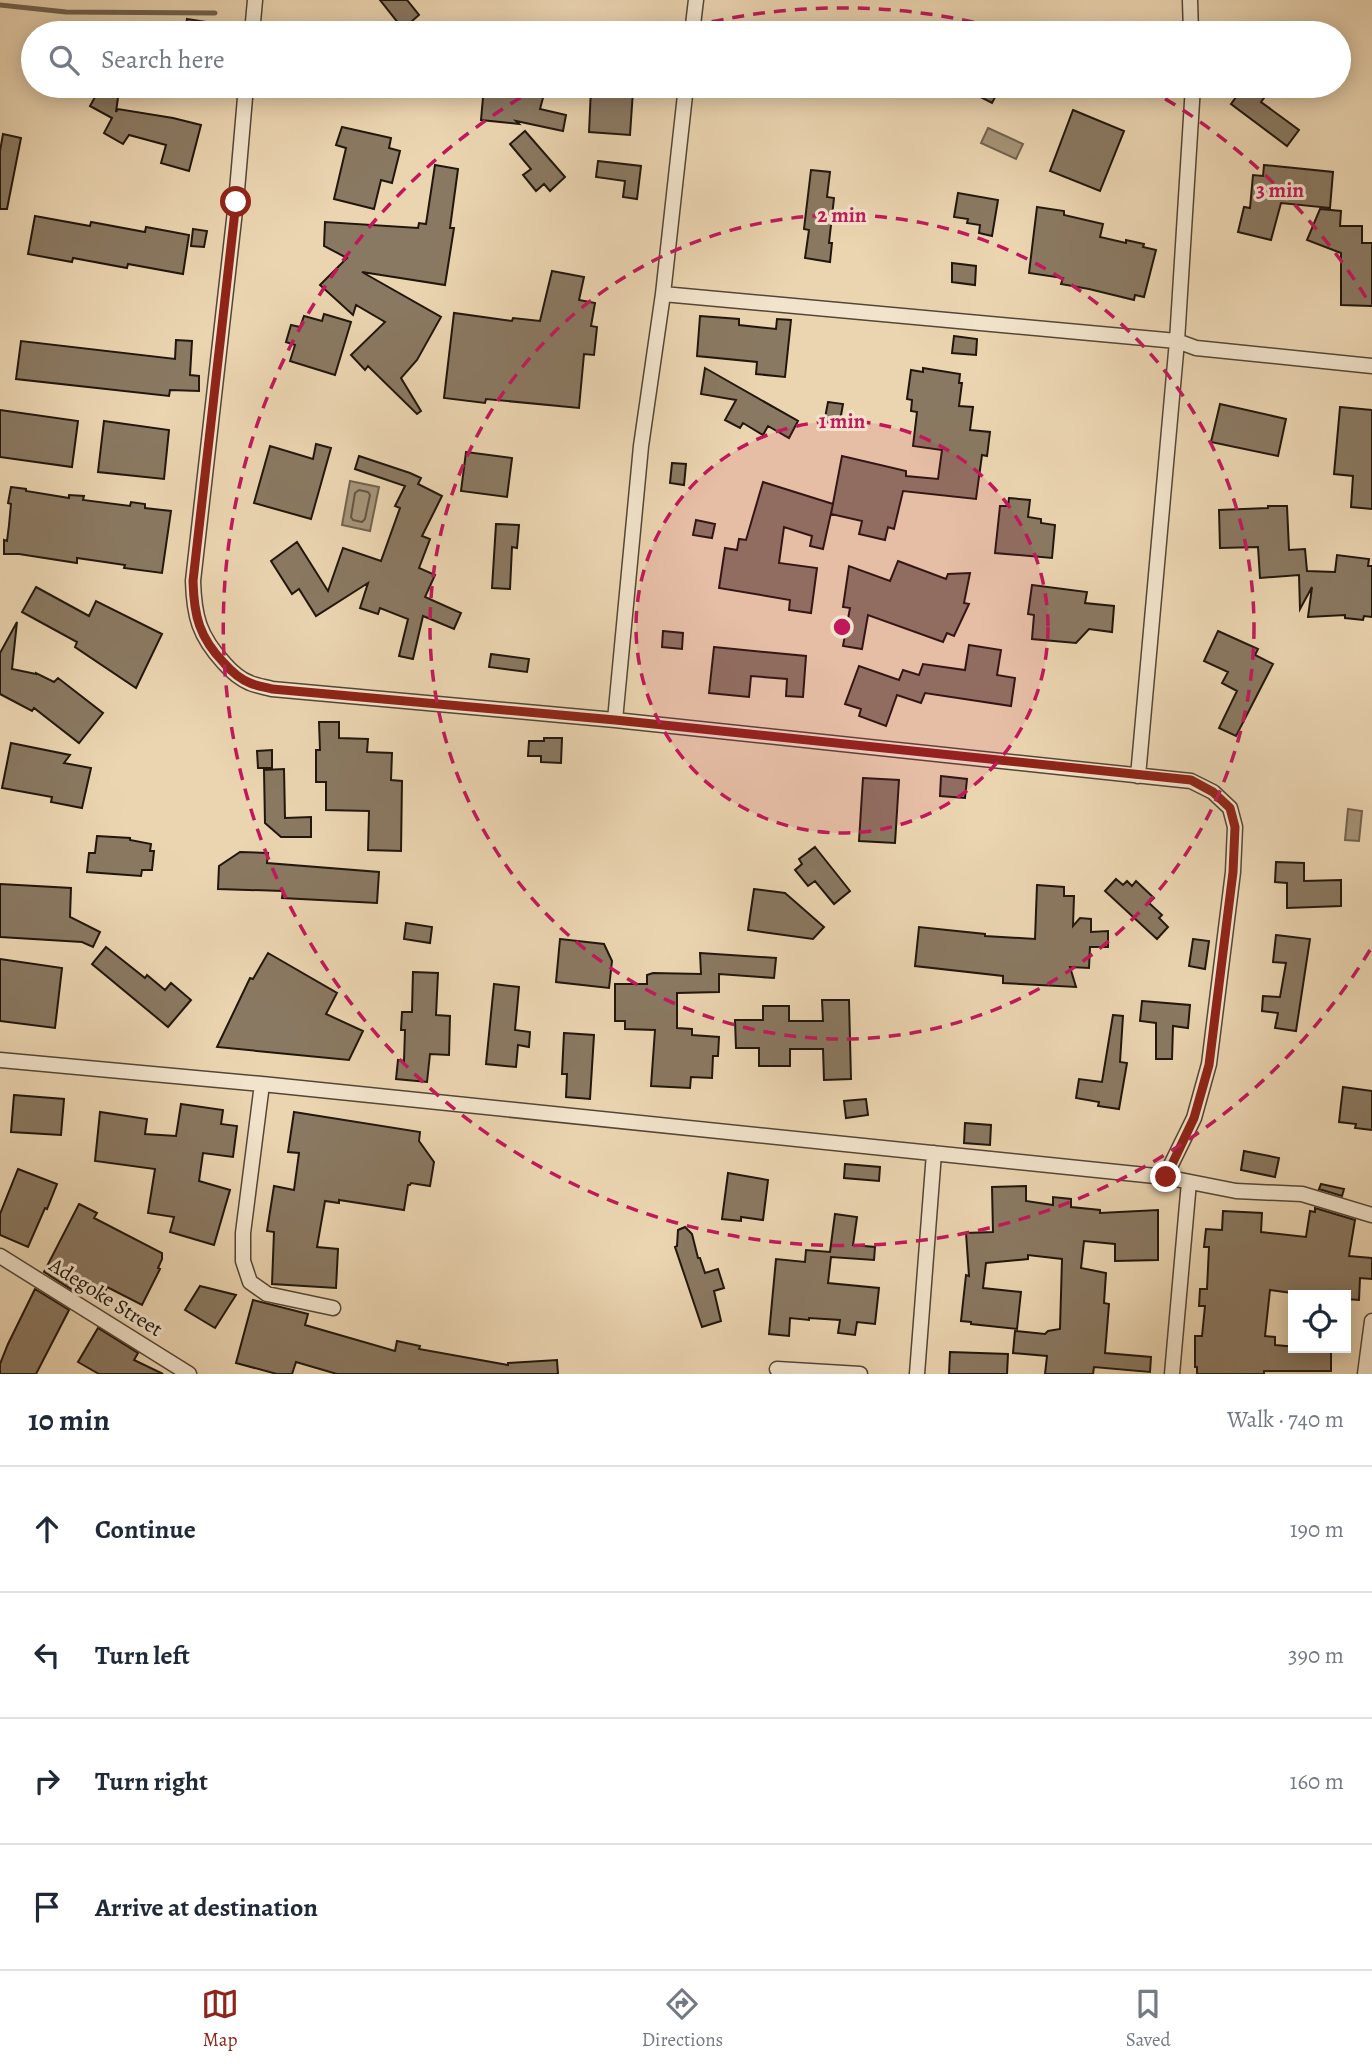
<!DOCTYPE html>
<html lang="en">
<head>
<meta charset="utf-8">
<style>
  body { margin:0; font-family:Alegreya,serif; background:#f2f2f3; color:#1f2937 }
  .controls { position:absolute; right:21px; bottom:21px; display:grid; overflow:hidden; border-radius:0px; box-shadow:0 4px 18px #0003 }
  .controls button { width:63px; height:63px; display:grid; place-items:center; padding:0; border:0; border-bottom:2px solid #e0e1e3; background:#fff; color:#1f2937; font:35px sans-serif }
  .stop { position:absolute; width:21px; height:21px; margin:-16px; border:5px solid #8f2418; border-radius:50%; background:#fff }
  .stop.end { background:#8f2418; border-color:#fff; box-shadow:0 2px 7px #0008 }
  .list { margin:0; padding:0; list-style:none }
  h2 { display:flex; justify-content:space-between; align-items:center; height:91px; margin:0; padding:0 28px; font-size:30px }
  h2 small { font-size:23px; font-weight:400; color:#747a83 }
  .list li { display:grid; grid-template-columns:46px 1fr auto; gap:21px; align-items:center; box-sizing:border-box; height:126px; padding:0 28px; border-top:2px solid #e0e1e3 }
  .list b { display:block; font-size:26px; white-space:nowrap }
  .list em { font-size:23px; font-style:normal; color:#747a83 }
  .icon { flex:none; width:38px; height:38px; fill:none; stroke:currentColor; stroke-width:2; stroke-linecap:round; stroke-linejoin:round }
  .map { position:relative; flex:none; width:1372px; height:1374px; overflow:hidden }
  .search { position:absolute; background:#fff; box-shadow:0 4px 18px #0003; left:21px; right:21px; top:21px; height:77px; display:flex; align-items:center; gap:18px; box-sizing:border-box; padding:0 24px; border-radius:38px; color:#747a83; font-size:26px }
  .sheet { height:595px; background:#fff }
  nav { display:flex; justify-content:space-around; align-items:center; box-sizing:border-box; height:98px; border-top:2px solid #e0e1e3; background:#fff; font-size:19px; color:#747a83 }
  nav a { display:grid; justify-items:center; gap:4px }
  nav .on { color:#8f2418 }
  .map>svg:first-child { display:block }
  .water { fill:#a69479; stroke:#71624e; stroke-width:2 }
  .lines { fill:none; stroke-linecap:round; stroke-linejoin:round }
  .shore { stroke:#645543; stroke-width:2 }
  .stream { stroke:#71624e; stroke-width:5 }
  .building { fill:#8a7962; stroke:#21160d; stroke-width:2 }
  .minor-casing { stroke:#544636; stroke-width:17 }
  .minor { stroke:#f2e4cc; stroke-width:14 }
  .route { stroke:#8f2418; stroke-width:9 }
  .ring { fill:none; stroke:#c2185b; stroke-width:3.5; stroke-dasharray:12 9 }
  .labels { text-anchor:middle; dominant-baseline:central; stroke-width:6; stroke-linejoin:round; paint-order:stroke }
  .street-label { font-size:21px; fill:#21160d; stroke:#f2e4cc }
  .centre { fill:#c2185b; stroke:#f2e4cc; stroke-width:3.5 }
  .ring-label { font-size:21px; text-anchor:middle; font-weight:bold; fill:#c2185b; stroke:#f2e4cc; stroke-width:6; stroke-linejoin:round; paint-order:stroke }
</style>
</head>
<body>
<div class="map">
<svg width="1372" height="1374" viewBox="0 0 1372 1374">
  <rect width="100%" height="100%" fill="#ebd5b1"/>
  <filter id="stains"><feTurbulence type="fractalNoise" baseFrequency=".00286" numOctaves="4"/><feColorMatrix values="0 0 0 0 .2 0 0 0 0 .09 0 0 0 0 .02 0 0 0 .5 -.17"/></filter>
  <radialGradient id="worn" r=".72"><stop offset=".6" stop-color="#630" stop-opacity="0"/><stop offset="1" stop-color="#630" stop-opacity=".3"/></radialGradient>
  <!-- water -->
  <path class="water" d="M988,128L1023,144L1016,159L981,143Z
    M350,481L379,487L370,531L342,525Z
    M1348,809L1362,811L1359,841L1345,840Z"/>
  <g class="lines">
    <!-- shore -->
    <path class="shore" d="M359,490L368,492L370,495L365,519L362,522L353,520L351,517L355,493Z"/>
    <!-- stream -->
    <path class="stream" d="M0,5L66,12L215,13"/>
  </g>
  <!-- building -->
  <path class="building" d="M380,0H407L419,15L403,29Z
    M187,19L226,25V33H185Z
    M101,86H112L119,90L116,112L118,109L173,118L201,125L189,171L161,163L166,145L129,135L123,144L104,133L112,118L90,106Z
    M484,86H527L526,89L544,94L540,109L566,115L563,131L516,121L519,124L481,120Z
    M959,86H1001L992,103Z
    M1244,86H1273L1261,102L1299,130L1287,146L1231,104Z
    M591,88L633,91L630,135L589,132Z
    M1073,110L1124,131L1100,191L1050,171Z
    M342,127L391,138L389,148L400,151L392,183L381,180L374,209L334,199L346,148L336,145Z
    M525,131L565,177L550,191L544,184L536,191L523,175L531,169L510,144Z
    M3,134L21,138L7,209H0V151Z
    M598,161L641,166L637,199L623,197L625,181L596,177Z
    M435,165L458,169L450,228H454L445,285L362,272L441,317L417,360L401,378L421,411L417,414L368,366L365,370L351,355L385,322L356,305L353,315L320,285L347,258L324,246L325,222L418,228L419,223L426,224Z
    M1264,165L1333,172L1330,208L1281,203L1271,240L1238,232L1244,207L1250,208L1253,175L1263,176Z
    M811,170L830,172L827,197L834,198L829,243H832L830,262L805,258L809,230L804,229Z
    M958,193L998,200L992,236L979,233L980,225L967,223L968,219L954,217Z
    M1037,207L1064,211V215L1103,224L1100,237L1126,243V240L1144,244L1143,247L1156,250L1144,297L1135,295L1134,300L1089,289L1061,284L1063,278L1029,273Z
    M1320,209L1341,211L1340,226H1362V243H1372V306L1341,305V253L1307,240Z
    M35,216L90,226L91,222L145,232L146,227L189,235L183,274L128,264L127,268L73,258L72,262L28,254Z
    M193,229L207,231L204,247L191,246Z
    M952,263L976,266L975,285L952,282Z
    M552,271L584,277L579,300L595,303L591,326L597,327L594,355L584,354L579,408L486,399L485,403L444,398L454,313L512,321L513,318L540,321Z
    M324,314L351,322L335,375L290,361L295,345L286,342L291,325L300,327L304,316L322,321Z
    M700,316L739,319V325L776,329L777,319L791,320L785,377L756,374L757,362L697,356Z
    M954,336L977,339L976,355L952,353Z
    M176,340L192,341L190,375L199,376V391L170,390L169,396L16,379L21,341L175,359Z
    M705,368L798,421L789,438L768,426L763,435L743,423L740,428L725,420L736,400L701,394Z
    M923,368L960,374L959,383H962L959,406L973,407L970,430L990,432L987,456L982,455L976,499L903,491L894,529L888,527L885,540L859,534L862,521L831,514L842,456L906,471V476L938,479L942,450L913,446L917,412L911,411L912,400L907,399L911,370L923,372Z
    M828,402L843,404L840,421L825,418Z
    M1220,404L1286,419L1278,456L1211,442Z
    M1340,407L1372,410V509L1351,507L1353,476L1334,474Z
    M0,410L78,421L72,467L0,457Z
    M104,421L169,430L164,479L98,472Z
    M316,444L331,448L311,519L254,503L270,446L313,459Z
    M466,452L512,458L507,497L461,491Z
    M359,456L410,473L421,478L418,484L442,496L422,536L430,539L419,568L435,575L425,597L461,613L454,629L423,616L413,659L399,656L408,619L380,608L378,614L360,608L368,583L316,616L299,589L292,594L271,561L297,542L328,591L343,548L381,561L400,508L395,506L405,486L355,469Z
    M672,463L686,464L684,485L670,483Z
    M763,482L833,504L823,549L810,546L812,536L784,527L779,563L817,568L811,613L789,610L790,600L719,588L725,548L737,550L739,539L746,540Z
    M11,487L26,489V491L69,498V495L84,496L83,500L130,506L131,502L145,504V508L171,511L162,573L124,568L125,565L77,558V563L19,554H4V540L7,541L9,525L11,504L8,503Z
    M1009,498L1030,500L1028,517L1041,519V523L1055,525L1052,558L995,553L1000,506H1008Z
    M1268,506H1287L1289,550L1305,549L1307,571L1335,572L1337,555L1369,559L1368,566H1372V617L1364,616L1363,620L1345,618V615L1308,617L1312,587L1300,609L1299,575L1260,578L1258,547L1220,548L1219,510L1268,508Z
    M696,520L715,524L712,538L693,535Z
    M496,524L519,525L517,548L512,547L510,589L492,588Z
    M898,561L946,579L948,574L970,573L964,603L969,604L954,636L947,633L943,642L868,615L862,649L843,646L850,608L843,607L849,566L890,581Z
    M1032,585L1087,592L1085,603L1114,606L1112,632L1089,629L1076,643L1032,639L1034,615L1028,614Z
    M36,587L89,616L96,601L162,634L136,688L75,647L77,642L22,612Z
    M17,622L12,669L36,674V673L54,682L58,678L103,713L79,743L34,708L32,711L0,694V653Z
    M663,631L683,633L682,649L662,647Z
    M1218,631L1258,649L1255,655L1273,664L1236,736L1219,728L1237,691L1222,683L1228,672L1204,661Z
    M969,645L1001,650L997,675L1015,678L1011,706L925,693L921,703L897,695L886,726L859,716L861,709L845,704L859,666L899,680L903,670L919,675L923,664L965,670Z
    M714,647L806,656L803,697L786,696L787,679L751,676L749,697L709,693Z
    M491,654L529,659L527,672L489,667Z
    M319,722H339V738L368,739L367,752L392,753L391,780L402,781L401,851L368,850L369,811L326,810V782H316V750H320Z
    M544,738H562L561,763L541,762V756H528L529,741H544Z
    M11,743L70,755L64,763L91,768L82,808L51,802L52,797L2,788Z
    M272,750V768H258L257,751Z
    M284,769L285,818L311,817V837H281L265,823L264,770Z
    M941,776L967,779L965,798L940,796Z
    M863,778L899,780L895,843L859,841Z
    M97,836L130,838V840L151,844L150,851H154L152,870H142L141,876L87,872L89,853H95Z
    M815,847L850,891L834,904L815,881L808,886L795,870L802,864L799,859Z
    M240,852L268,853L267,863L379,872L377,903L282,898L283,891L218,889L219,866Z
    M1276,862L1304,863V881L1341,880V906L1287,908V883L1275,882Z
    M1116,879L1123,885L1127,881L1132,886L1136,881L1154,898L1149,903L1162,915L1159,918L1168,927L1157,939L1105,891Z
    M0,884L71,888L70,917L100,932L93,947L82,942L0,937Z
    M1037,885L1064,887V896H1074L1073,926L1080,918L1091,919V932L1108,931V947H1090L1089,968L1070,967L1076,987L1003,983V976L915,966L919,927L985,934V936L1035,939Z
    M754,889L785,893L824,927L813,939L748,930Z
    M406,923L432,927L430,943L404,939Z
    M1276,935L1310,939L1296,1031L1275,1028L1278,1013L1262,1011L1263,996L1280,997L1286,963L1273,962Z
    M560,939L604,944L612,961L609,988L556,982Z
    M1193,939L1209,941L1205,969L1189,966Z
    M106,947L145,978L147,975L165,990L171,983L191,1000L168,1027L92,964Z
    M268,953L337,993L326,1014L363,1031L349,1060L217,1047L250,978L253,979Z
    M700,953L776,958L774,978L719,974V992L677,993V1028L692,1029V1035L719,1037L718,1056H713L712,1078L691,1077L690,1088L651,1086L655,1030L625,1029V1021H615V984H647V975L653,973L701,974Z
    M0,959L62,968L55,1028L0,1021Z
    M413,972L438,973L436,1015L450,1016L449,1055L430,1054L427,1082L396,1079L398,1060L404,1061L405,1030H401L402,1012H412Z
    M494,984L519,987L515,1030L530,1032L529,1047L518,1045L516,1067L486,1064Z
    M822,1000H849L851,1079L824,1080L823,1049H790V1066H759V1048H736L735,1020H763V1006H789V1021H823Z
    M1142,1001L1190,1005L1188,1028L1173,1026L1172,1059H1156V1023L1140,1021Z
    M1113,1015L1123,1016L1120,1062L1127,1063L1119,1109L1098,1106L1099,1102L1076,1098L1079,1079L1102,1082Z
    M564,1033L594,1035L590,1099L566,1097L567,1074H562Z
    M1343,1087L1372,1091V1130L1355,1128L1356,1124L1339,1122Z
    M14,1095L64,1099L61,1135L11,1132Z
    M866,1099L868,1115L846,1118L844,1101Z
    M181,1104L223,1110L221,1124L237,1126L233,1157L203,1153L199,1181L230,1190L214,1245L170,1232L174,1217L148,1213L155,1169L95,1161L100,1112L147,1119L145,1134L176,1136Z
    M294,1112L420,1132L419,1141L434,1162L430,1186L411,1183L410,1185H408L404,1210L339,1200V1203L325,1201L317,1247L338,1249L336,1288L272,1284L274,1232L267,1231L274,1186L294,1190L299,1153L288,1152Z
    M965,1123L991,1125L990,1145L964,1143Z
    M1244,1151L1279,1158L1275,1177L1241,1170Z
    M845,1164L880,1167L879,1181L844,1178Z
    M18,1169L57,1184L47,1209L45,1208L28,1247L0,1235V1214Z
    M728,1173L768,1180L763,1220L741,1217V1221L722,1219Z
    M1321,1184L1344,1189L1342,1196L1319,1189Z
    M1026,1186V1201L1053,1205V1197L1071,1199V1207L1100,1210V1213L1158,1210V1260L1115,1261V1244L1084,1241L1081,1268L1106,1273L1104,1303L1109,1304L1105,1353L1151,1357L1150,1372L1094,1367L1093,1374H1045L1047,1356L1013,1353L1015,1331L1045,1334L1048,1331L1060,1329L1062,1259L1028,1255V1259L986,1263L983,1288L1021,1292L1017,1329L971,1324V1322L961,1321L966,1275L969,1276L966,1233L993,1232L992,1187Z
    M79,1204L97,1213L94,1218L162,1253V1259L158,1268L160,1269L142,1305L107,1287L103,1297L81,1286L77,1293L44,1272Z
    M1315,1208L1355,1220L1349,1256L1372,1258V1279L1360,1278L1359,1300L1346,1299V1295H1306L1270,1290L1265,1336L1275,1337V1345L1308,1348V1352H1331V1371H1264V1374H1197V1367H1195V1336H1202L1205,1306H1199L1200,1289H1207L1209,1247H1204L1206,1229L1222,1230L1223,1211L1262,1213L1261,1232L1306,1237L1310,1211L1315,1212Z
    M835,1214L857,1217L853,1245L875,1247L874,1260L831,1257L828,1283L879,1288L875,1324L857,1322L855,1335L838,1333L840,1320L809,1318V1320L790,1318L789,1336L769,1334L776,1259L805,1262L806,1250L830,1252Z
    M685,1227L692,1234L698,1258H700L705,1273L718,1269L724,1288L714,1291L721,1321L702,1327L675,1247L677,1246L678,1230Z
    M200,1286L236,1295L215,1328L185,1310Z
    M35,1289L69,1310L36,1374H0V1364L8,1344Z
    M253,1300L308,1314L305,1325L395,1351L397,1341L420,1346L419,1349L508,1365V1363L557,1360L558,1374H337L296,1362L292,1374H277L236,1363Z
    M98,1328L138,1353L134,1360L163,1374H99L78,1362Z
    M950,1352L1008,1354L1007,1374H949Z"/>
  <g class="lines">
    <!-- minor casing -->
    <g class="minor-casing">
      <path id="minor" d="M1190,0L1191,33
        M252,33L255,0
        M692,33L696,0
        M246,86L236,202L193,581C194,616 199,636 224,663C231,671 240,679 250,683C257,686 265,687 272,689L615,720L1191,781L1213,792L1230,808L1235,827L1233,872L1209,1064L1194,1118L1165,1177
        M663,294L1177,341L1196,348L1372,366
        M615,720L641,446L663,294L686,86
        M1138,776L1177,341L1193,86
        M0,1060L262,1084L1165,1177L1236,1191L1302,1194L1372,1215
        M262,1084L243,1233V1261L250,1282L267,1294L333,1308
        M0,1256L189,1374
        M777,1369L860,1374
        M917,1374L934,1153
        M1172,1374L1189,1182
        M1365,1374L1372,1321"/>
    </g>
    <!-- minor -->
    <use href="#minor" class="minor"/>
  </g>
  <g class="lines">
    <!-- route -->
    <path class="route" d="M236,202L193,581C194,616 199,637 224,663C231,671 240,679 250,683C257,686 265,687 272,689L615,720L1191,780L1213,792L1230,808L1235,827L1233,872L1209,1065L1194,1118L1166,1177"/>
  </g>
  <!-- distance rings -->
  <circle cx="842" cy="627" r="206" fill="#c2185b" fill-opacity=".12"/>
  <g class="ring">
    <circle cx="842" cy="627" r="206"/>
    <circle cx="842" cy="627" r="412"/>
    <path d="M1370 950A619 619 0 1 1 537 88M671 32A619 619 0 0 1 1013 32M1147 88A619 619 0 0 1 1370 304"/>
  </g>
  <g class="labels">
    <!-- street labels -->
    <g class="street-label">
      <text transform="translate(106 1297) rotate(32)">Adegoke Street</text>
    </g>
  </g>
  <circle cx="842" cy="627" r="10" class="centre"/>
  <g class="ring-label">
    <text x="1280" y="197">3 min</text>
    <text x="842" y="222">2 min</text>
    <text x="842" y="428">1 min</text>
  </g>
  <rect width="100%" height="100%" filter="url(#stains)"/>
  <rect width="100%" height="100%" fill="url(#worn)"/>
</svg>
<div class="controls">
<button><svg class="icon" aria-label="locate" viewBox="0 0 24 24"><circle cx="12" cy="12" r="6"/><path d="M12 2v4M12 18v4M2 12h4M18 12h4"/></svg></button>
</div>
<div class="stop" style="left:236px;top:202px"></div>
<div class="stop end" style="left:1166px;top:1177px"></div>
<div class="search"><svg class="icon" aria-label="search" viewBox="0 0 24 24"><circle cx="10" cy="10" r="6"/><path d="M15 15l6 6"/></svg>Search here</div>
</div>
<section class="sheet">
<h2>10 min<small>Walk · 740 m</small></h2>
<ul class="list">
<li><svg class="icon" aria-label="ahead" viewBox="0 0 24 24"><path d="M12 20V5M6 11l6-6 6 6"/></svg><div><b>Continue</b></div><em>190 m</em></li>
<li><svg class="icon" aria-label="left" viewBox="0 0 24 24"><path d="M17 20v-9H6M10 6l-5 5 5 5"/></svg><div><b>Turn left</b></div><em>390 m</em></li>
<li><svg class="icon" aria-label="right" viewBox="0 0 24 24"><path d="M7 20v-9h11M14 6l5 5-5 5"/></svg><div><b>Turn right</b></div><em>160 m</em></li>
<li><svg class="icon" aria-label="arrive" viewBox="0 0 24 24"><path d="M6 21V4h12l-3 4 3 4H6"/></svg><div><b>Arrive at destination</b></div></li>
</ul>
</section>
<nav>
<a class="on"><svg class="icon" aria-label="map" viewBox="0 0 24 24"><path d="M3 6l6-2 6 2 6-2v14l-6 2-6-2-6 2zM9 4v14M15 6v14"/></svg>Map</a>
<a><svg class="icon" aria-label="directions" viewBox="0 0 24 24"><path d="M12 3l9 9-9 9-9-9zM9 14v-3h6M13 9l2 2-2 2"/></svg>Directions</a>
<a><svg class="icon" aria-label="saved" viewBox="0 0 24 24"><path d="M7 4h10v16l-5-4-5 4z"/></svg>Saved</a>
</nav>
</body>
</html>
